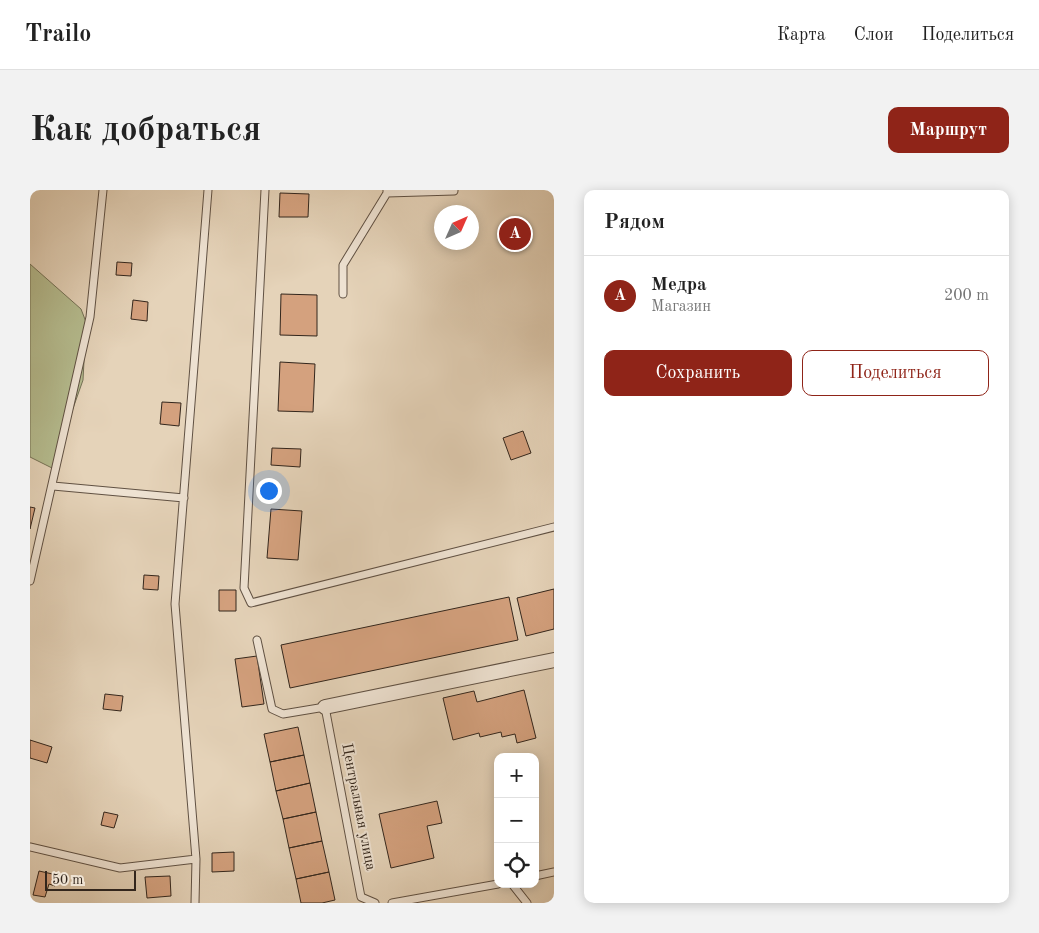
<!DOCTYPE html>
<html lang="ru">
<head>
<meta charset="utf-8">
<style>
  body { margin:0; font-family:"Old Standard TT",serif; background:#f2f2f2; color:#222 }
  .controls { position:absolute; right:15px; bottom:15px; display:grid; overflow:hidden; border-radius:10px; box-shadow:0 2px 12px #0003 }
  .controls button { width:45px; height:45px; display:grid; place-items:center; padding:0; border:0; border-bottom:1px solid #e0e0e0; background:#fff; color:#222; font:25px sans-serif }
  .compass { position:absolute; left:404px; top:15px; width:45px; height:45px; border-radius:50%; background:#fff; box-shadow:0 2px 12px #0003; rotate:45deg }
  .scale { position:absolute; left:15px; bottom:12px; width:91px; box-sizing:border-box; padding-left:5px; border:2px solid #33261c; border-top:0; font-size:14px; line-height:18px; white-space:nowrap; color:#33261c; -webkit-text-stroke:4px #eee2d2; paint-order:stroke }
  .you { position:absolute; left:238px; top:300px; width:18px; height:18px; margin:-12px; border:4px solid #fff; border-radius:50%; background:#1a73e8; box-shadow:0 0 0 8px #1a73e833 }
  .badge { display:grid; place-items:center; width:32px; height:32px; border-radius:50%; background:#8f2418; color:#fff; font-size:16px; font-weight:700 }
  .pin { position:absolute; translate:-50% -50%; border:2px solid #fff; box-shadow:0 1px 5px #0006 }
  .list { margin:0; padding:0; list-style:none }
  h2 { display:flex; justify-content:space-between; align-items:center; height:65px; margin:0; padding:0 20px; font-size:21px }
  h2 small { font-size:16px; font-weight:400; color:#767676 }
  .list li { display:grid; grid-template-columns:32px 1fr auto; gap:15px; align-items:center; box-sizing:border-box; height:80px; padding:0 20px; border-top:1px solid #e0e0e0 }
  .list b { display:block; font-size:19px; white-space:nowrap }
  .list p { margin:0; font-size:16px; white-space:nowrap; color:#767676 }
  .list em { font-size:16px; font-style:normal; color:#767676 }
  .actions { display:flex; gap:10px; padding:15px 20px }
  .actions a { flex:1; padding:11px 0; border:1px solid #8f2418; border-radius:10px; text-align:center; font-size:18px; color:#8f2418 }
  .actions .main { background:#8f2418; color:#fff }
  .icon { flex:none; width:28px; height:28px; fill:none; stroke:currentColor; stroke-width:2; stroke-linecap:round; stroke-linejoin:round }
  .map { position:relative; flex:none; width:524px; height:713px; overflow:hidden; border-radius:10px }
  header { display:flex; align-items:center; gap:30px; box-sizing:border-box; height:70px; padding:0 25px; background:#fff; border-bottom:1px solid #e0e0e0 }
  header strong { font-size:24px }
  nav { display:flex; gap:28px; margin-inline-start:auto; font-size:18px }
  .intro { display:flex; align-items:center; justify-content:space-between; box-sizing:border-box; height:120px; padding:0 30px }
  h1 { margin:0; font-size:35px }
  .button { padding:12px 22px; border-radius:10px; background:#8f2418; color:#fff; font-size:18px; font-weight:700 }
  main { display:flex; gap:30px; padding:0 30px }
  aside { flex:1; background:#fff; border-radius:10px; box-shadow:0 2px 12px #0003 }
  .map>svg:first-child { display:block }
  .green { fill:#b5bc8f; stroke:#747156 }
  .building { fill:#d4a17e; stroke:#33261c }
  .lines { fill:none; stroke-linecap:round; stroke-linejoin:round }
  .lane-casing { stroke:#605143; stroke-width:9 }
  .street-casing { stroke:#605143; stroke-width:16 }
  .lane { stroke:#eee2d2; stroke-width:7 }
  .street { stroke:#eee2d2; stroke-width:14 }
  .labels { text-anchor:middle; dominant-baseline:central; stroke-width:4; stroke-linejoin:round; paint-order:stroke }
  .street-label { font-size:15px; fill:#33261c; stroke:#eee2d2 }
</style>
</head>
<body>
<header>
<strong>Trailo</strong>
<nav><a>Карта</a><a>Слои</a><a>Поделиться</a></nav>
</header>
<div class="intro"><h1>Как добраться</h1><a class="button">Маршрут</a></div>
<main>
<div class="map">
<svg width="524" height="713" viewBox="0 0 524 713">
  <rect width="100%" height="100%" fill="#e5d3b9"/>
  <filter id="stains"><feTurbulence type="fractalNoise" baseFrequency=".004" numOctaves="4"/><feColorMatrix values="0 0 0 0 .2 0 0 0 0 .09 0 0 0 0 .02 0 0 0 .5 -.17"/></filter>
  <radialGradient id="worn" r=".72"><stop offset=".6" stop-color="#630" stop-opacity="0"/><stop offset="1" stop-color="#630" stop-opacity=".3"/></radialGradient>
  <!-- green -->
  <path class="green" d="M0,74L51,119L56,132L53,190L22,278L0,267Z"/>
  <!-- building -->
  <path class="building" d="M250,3L279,4L278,27H249Z
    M87,72L102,73L101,86L86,85Z
    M251,104L287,105V146L250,145Z
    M103,110L118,112L117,131L101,129Z
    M250,172L285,174L283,222L248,221Z
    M132,212L151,213L149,236L130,234Z
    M493,241L501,263L481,270L473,248Z
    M242,258L271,259L270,277L241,275Z
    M0,317L5,318L0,339Z
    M241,319L272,321L268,370L237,368Z
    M114,385L129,386L128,400L113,399Z
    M524,399V439L496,446L487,408Z
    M189,400H206V421H189Z
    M479,407L488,450L260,498L251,455Z
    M227,466L234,514L212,517L205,469Z
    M494,500L506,548L487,553L485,544L472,547L471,542L450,547L449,543L423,550L413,508L444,501L447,512Z
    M75,504L93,506L91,521L73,519Z
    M268,537L274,565L240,572L234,544Z
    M0,550L22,557L17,573L0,568Z
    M274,565L280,593L246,601L240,572Z
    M280,593L286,622L253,629L246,601Z
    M407,611L412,633L397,636L404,668L361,678L349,624Z
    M74,622L88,625L84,638L71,635Z
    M286,622L292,651L259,658L253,629Z
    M292,651L299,682L266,689L259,658Z
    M204,662V681L182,682V663Z
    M9,681L27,685L25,696L19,694L15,707L3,705Z
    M299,682L305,710L292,713H271L266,689Z
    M140,686L141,706L117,708L115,687Z"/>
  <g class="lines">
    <!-- lane casing -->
    <g class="lane-casing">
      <path id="lane" d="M235,0L214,398L221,413L524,337
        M357,3L424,1V0
        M313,104V75L357,3V0
        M23,296L154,308
        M0,391L60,127L73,0
        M227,450L242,519L253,524L295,517L331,707L345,713
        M0,657L90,678L166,669
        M505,686L524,682
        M482,694L497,713
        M165,713L166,669L145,414L178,0
        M362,713L468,694"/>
    </g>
    <!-- street casing -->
    <g class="street-casing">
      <path id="street" d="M295,517L524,470"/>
    </g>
    <!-- lane -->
    <use href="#lane" class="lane"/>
    <!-- street -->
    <use href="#street" class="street"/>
  </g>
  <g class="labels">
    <!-- street labels -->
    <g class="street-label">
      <text transform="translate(328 617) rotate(79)">Центральная улица</text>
    </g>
  </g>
  <rect width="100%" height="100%" filter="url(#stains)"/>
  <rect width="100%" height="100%" fill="url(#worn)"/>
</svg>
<div class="controls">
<button>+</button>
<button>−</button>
<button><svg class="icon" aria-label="locate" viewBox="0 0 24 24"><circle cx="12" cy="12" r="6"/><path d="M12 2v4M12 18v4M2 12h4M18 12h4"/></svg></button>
</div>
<svg class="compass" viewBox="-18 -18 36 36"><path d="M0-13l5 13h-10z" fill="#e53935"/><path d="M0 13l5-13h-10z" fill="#767676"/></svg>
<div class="scale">50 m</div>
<div class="you"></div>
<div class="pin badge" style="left:485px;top:44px">A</div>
</div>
<aside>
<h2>Рядом<small></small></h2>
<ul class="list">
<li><span class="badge">A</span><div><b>Медра</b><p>Магазин</p></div><em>200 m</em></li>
</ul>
<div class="actions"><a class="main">Сохранить</a><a>Поделиться</a></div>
</aside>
</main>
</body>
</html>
